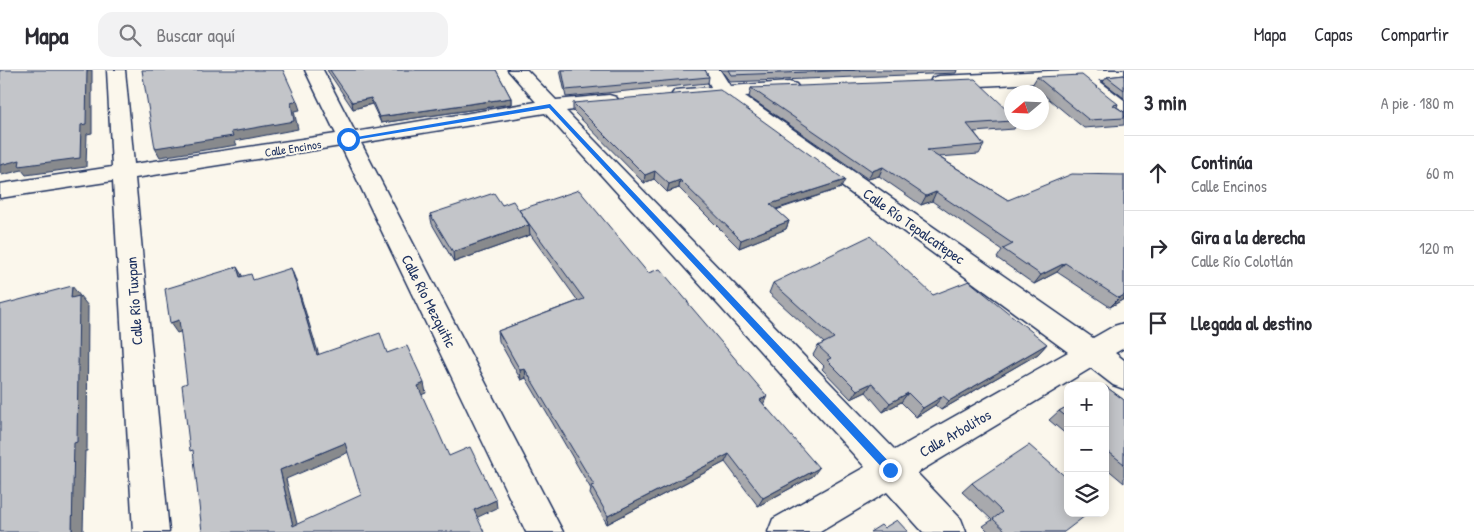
<!DOCTYPE html>
<html lang="es">
<head>
<meta charset="utf-8">
<style>
  body { margin:0; font-family:"Patrick Hand",sans-serif; background:#f2f2f3; color:#2b2b33 }
  .controls { position:absolute; right:15px; bottom:15px; display:grid; overflow:hidden; border-radius:10px; box-shadow:0 2px 12px #0003 }
  .controls button { width:45px; height:45px; display:grid; place-items:center; padding:0; border:0; border-bottom:1px solid #e1e1e2; background:#fff; color:#2b2b33; font:25px sans-serif }
  .compass { position:absolute; left:1004px; top:15px; width:45px; height:45px; border-radius:50%; background:#fff; box-shadow:0 2px 12px #0003; rotate:251deg }
  .stop { position:absolute; width:15px; height:15px; margin:-11px; border:4px solid #1a73e8; border-radius:50%; background:#fff }
  .stop.end { background:#1a73e8; border-color:#fff; box-shadow:0 1px 5px #0008 }
  .list { margin:0; padding:0; list-style:none }
  h2 { display:flex; justify-content:space-between; align-items:center; height:65px; margin:0; padding:0 20px; font-size:21px }
  h2 small { font-size:16px; font-weight:400; color:#7c7c81 }
  .list li { display:grid; grid-template-columns:32px 1fr auto; gap:15px; align-items:center; box-sizing:border-box; height:75px; padding:0 20px; border-top:1px solid #e1e1e2 }
  .list b { display:block; font-size:19px; white-space:nowrap }
  .list p { margin:0; font-size:16px; white-space:nowrap; color:#7c7c81 }
  .list em { font-size:16px; font-style:normal; color:#7c7c81 }
  .icon { flex:none; width:28px; height:28px; fill:none; stroke:currentColor; stroke-width:2; stroke-linecap:round; stroke-linejoin:round }
  .map { position:relative; flex:none; width:1124px; height:462px; overflow:hidden }
  header { display:flex; align-items:center; gap:30px; box-sizing:border-box; height:70px; padding:0 25px; background:#fff; border-bottom:1px solid #e1e1e2 }
  header strong { font-size:24px }
  nav { display:flex; gap:28px; margin-inline-start:auto; font-size:18px }
  .search { width:350px; height:45px; background:#f2f2f3; display:flex; align-items:center; gap:12px; box-sizing:border-box; padding:0 18px; border-radius:15px; color:#7c7c81; font-size:19px }
  main { display:flex }
  aside { flex:1; background:#fff }
  .map>svg:first-child { display:block }
  .lines { fill:none; stroke-linecap:round; stroke-linejoin:round }
  .street-casing { stroke:#1b2f5e; stroke-width:3 }
  .street { fill:#fbf7ec; fill-rule:evenodd }
  .wall { fill:#a8a9ad; stroke:#1b2f5e }
  .shaded-wall { fill:#888a8d; stroke:#1b2f5e }
  .building { fill:#c3c5c9; stroke:#1b2f5e; fill-rule:evenodd }
  .route { fill:#1a73e8 }
  .labels { text-anchor:middle; dominant-baseline:central; stroke-width:4; stroke-linejoin:round; paint-order:stroke }
  .far-street-label { font-size:12px; fill:#1b2f5e; stroke:#fbf7ec }
  .street-label { font-size:15px; fill:#1b2f5e; stroke:#fbf7ec }
</style>
</head>
<body>
<header>
<strong>Mapa</strong>
<div class="search"><svg class="icon" aria-label="search" viewBox="0 0 24 24"><circle cx="10" cy="10" r="6"/><path d="M15 15l6 6"/></svg>Buscar aquí</div>
<nav><a>Mapa</a><a>Capas</a><a>Compartir</a></nav>
</header>
<main>
<div class="map">
<svg width="1124" height="462" viewBox="0 0 1124 462">
  <rect width="100%" height="100%" fill="#fbf7ec"/>
  <filter id="ink" filterUnits="userSpaceOnUse"><feTurbulence type="fractalNoise" baseFrequency=".02" numOctaves="2"/><feDisplacementMap in="SourceGraphic" scale="10" xChannelSelector="R" yChannelSelector="G"/><feConvolveMatrix kernelMatrix="1 2 1 2 8 2 1 2 1" color-interpolation-filters="sRGB"/></filter>
  <g filter="url(#ink)">
    <g class="lines">
      <!-- street casing -->
      <g class="street-casing">
        <path id="street" d="M107,0H125L134,94L336,64L305,0H323L355,62L536,32L508,0H527L556,30L609,25L616,27L619,31L616,35L566,41L895,380L1068,282L721,28L682,30L675,28L672,24L675,20L711,17L702,0H720L730,16L789,12L796,14L799,18L796,22L789,24L745,26L1093,268L1114,256L1124,253V278L1115,283L1124,290V319L1113,315L1091,298L917,403L961,449L966,462H923L887,422L820,462H768L773,449L865,397L545,43L361,73L563,462H526L341,76L135,108L169,462H133L113,111L0,128V114L112,97Z
          M1071,0H1124V9L1098,10L1124,30V46L1117,44L1079,11L939,18L932,16L930,12L932,8L939,6Z"/>
      </g>
      <!-- street -->
      <use href="#street" class="street"/>
    </g>
    <!-- wall -->
    <path class="wall" d="M327,0H496L511,28V34L381,53L372,34L353,39Z
      M560,0H705L709,7L708,13L566,27Z
      M721,0H957L956,3L730,12Z
      M1124,5V28L1103,12L1107,7Z
      M1037,7L1118,34L1117,37L1124,42V55L1084,58L1032,15Z
      M751,18L1012,44V52H1018L1014,59L974,62L984,75L979,84L939,87L1008,130L1124,105V229L1110,237L1057,202L1034,214L997,188L1002,180L932,131L921,135L879,106L868,109L749,27Z
      M573,33L841,118L776,140L789,151L786,159L739,178L679,118L667,122L654,109L644,113L573,41Z
      M502,135L519,140L648,203L688,232V234L763,333L813,406L758,436L725,392L607,454L590,424L591,419L552,352L526,308L521,310L499,271L498,261L578,231L530,164V165L454,192L432,154L430,144Z
      M773,213L933,225L1047,274L1038,284L941,340L935,335L916,347L901,332L883,342L866,322L851,329L822,299L824,296L813,285L818,276L824,273L769,223Z
      M1105,316L1124,330V413L1105,397Z
      M1068,336V366L1049,350L1059,341Z
      M972,413L1064,462H989L983,456L992,450L962,422Z"/>
    <!-- shaded-wall -->
    <path class="shaded-wall" d="M87,0H92V63L87,64L86,97L26,105L22,100L2,105L0,103V95L81,55Z
      M371,28L372,34L353,39L352,32Z
      M511,28V34L381,53L379,47Z
      M297,31L300,40L294,41L298,59L235,71L237,75L160,87L155,78L231,62L291,33Z
      M883,97L879,106L868,109L872,101Z
      M655,101L654,109L644,113L645,105Z
      M680,110L679,118L667,122L669,114Z
      M845,110L841,118L767,142L770,134Z
      M936,122L932,131L921,135L926,126Z
      M789,151L786,159L739,178L741,170Z
      M529,155L530,165L454,192L453,182Z
      M1065,193L1057,202L1034,214L1041,205Z
      M237,197L243,207H240Z
      M291,198L295,208L322,295L317,285Z
      M72,216L88,236L87,381H85L83,462H72L71,228Z
      M1124,225V229L1110,237L1119,228Z
      M179,250L186,260L177,263L170,253Z
      M1047,274L1038,284L941,340L949,331Z
      M525,299L526,308L521,310L520,300Z
      M424,313L426,323L421,325L418,316Z
      M872,313L866,322L851,329L857,320Z
      M908,323L901,332L883,342L890,333Z
      M767,326L763,335L760,330Z
      M943,326L935,335L916,347L923,338Z
      M345,373L349,382L286,409L299,462L293,456L280,400Z
      M729,384L725,392L607,454L608,446Z
      M819,398L813,406L758,436L763,428Z
      M496,430L497,438L476,448L474,440Z"/>
    <!-- building -->
    <path class="building" d="M0,0H87L86,54L81,55L80,88L19,96L20,90L0,95Z
      M142,0H283L297,31L291,33L294,51L231,62L233,66L155,78Z
      M330,0H496L511,28L379,47L371,28L352,32Z
      M562,0H705L709,7L566,20Z
      M728,0H860L731,5Z
      M1082,5L1118,34L1113,35L1124,42V48L1089,50L1037,7Z
      M1124,5V20L1107,7Z
      M975,9L1012,44V51L967,54L984,75L927,80L1008,130L1072,104L1124,105V225L1119,228L1065,193L1041,205L1003,179L1013,174L936,122L926,126L883,97L872,101L751,18Z
      M720,20L845,110L770,134L789,151L741,170L680,110L669,114L655,101L645,105L573,33Z
      M579,120L648,203L660,199L688,232H687L767,326L760,330L819,398L763,428L729,384L608,446L591,416L594,415L551,343L525,299L520,300L498,261L584,229L519,140Z
      M494,123L502,135L513,131L529,155L453,182L430,144Z
      M870,166L933,225L969,211L1047,274L949,331L943,326L923,338L908,323L890,333L872,313L857,320L827,290L831,288L818,276L834,268L773,213Z
      M237,197L240,207L251,204L253,210L291,198L317,285L380,263L387,283L407,276L424,313L418,316L449,386L470,377L496,430L474,440L484,462H202L193,380L190,381L182,315L187,313L179,250L170,253L165,219ZM345,373L361,425L293,456L280,400Z
      M72,216L71,228L79,226L77,372L74,373L72,462H0V235Z
      M1105,316L1124,330V394L1105,379Z
      M1068,336V348L1059,341Z
      M1029,375L1068,409V443H1089L1064,462H1007L993,449L1002,442L972,413Z
      M897,450L908,462H870L881,455L884,458Z"/>
  </g>
  <!-- route -->
  <path class="route" d="M550,34L894,397V403H887L549,38L348,71L345,69Z"/>
  <g class="labels">
    <!-- far-street labels -->
    <g class="far-street-label">
      <text transform="translate(293 78) rotate(-9)">Calle Encinos</text>
    </g>
    <!-- street labels -->
    <g class="street-label">
      <text transform="translate(914 156) rotate(35)">Calle Río Tepalcatepec</text>
      <text transform="translate(134 231) rotate(-94)">Calle Río Tuxpan</text>
      <text transform="translate(429 231) rotate(63)">Calle Río Mezquitic</text>
      <text transform="translate(955 363) rotate(-30)">Calle Arbolitos</text>
    </g>
  </g>
</svg>
<div class="controls">
<button>+</button>
<button>−</button>
<button><svg class="icon" aria-label="layers" viewBox="0 0 24 24"><path d="M12 4l9 5-9 5-9-5zM3 14l9 5 9-5"/></svg></button>
</div>
<svg class="compass" viewBox="-18 -18 36 36"><path d="M0-13l5 13h-10z" fill="#e53935"/><path d="M0 13l5-13h-10z" fill="#7c7c81"/></svg>
<div class="stop" style="left:348px;top:69px"></div>
<div class="stop end" style="left:890px;top:400px"></div>
</div>
<aside>
<h2>3 min<small>A pie · 180 m</small></h2>
<ul class="list">
<li><svg class="icon" aria-label="ahead" viewBox="0 0 24 24"><path d="M12 20V5M6 11l6-6 6 6"/></svg><div><b>Continúa</b><p>Calle Encinos</p></div><em>60 m</em></li>
<li><svg class="icon" aria-label="right" viewBox="0 0 24 24"><path d="M7 20v-9h11M14 6l5 5-5 5"/></svg><div><b>Gira a la derecha</b><p>Calle Río Colotlán</p></div><em>120 m</em></li>
<li><svg class="icon" aria-label="arrive" viewBox="0 0 24 24"><path d="M6 21V4h12l-3 4 3 4H6"/></svg><div><b>Llegada al destino</b></div></li>
</ul>
</aside>
</main>
</body>
</html>
